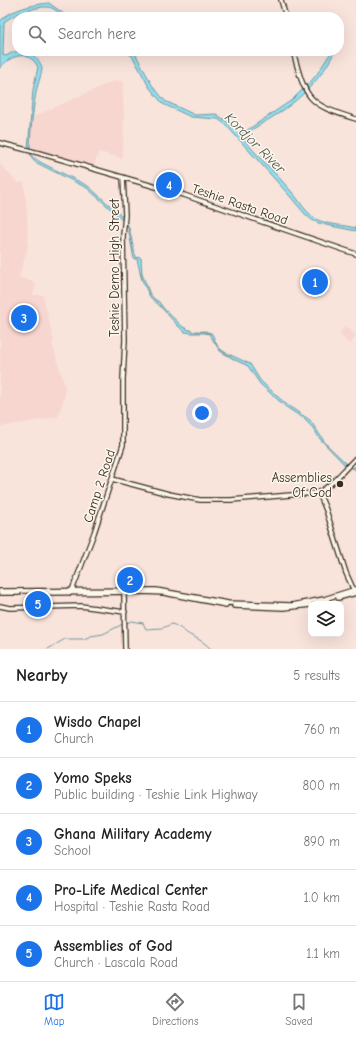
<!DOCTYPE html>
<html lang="en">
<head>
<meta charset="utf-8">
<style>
  body { margin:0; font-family:"Comic Neue",sans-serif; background:#f2f2f2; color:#222 }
  .controls { position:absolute; right:12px; bottom:12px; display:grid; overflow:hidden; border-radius:8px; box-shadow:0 4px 16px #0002 }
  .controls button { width:36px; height:36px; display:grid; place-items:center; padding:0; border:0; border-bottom:1px solid #e0e0e0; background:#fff; color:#222; font:20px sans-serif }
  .you { position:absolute; left:202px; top:413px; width:14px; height:14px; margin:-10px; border:3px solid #fff; border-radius:50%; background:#1a73e8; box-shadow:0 0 0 6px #1a73e833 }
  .badge { display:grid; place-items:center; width:26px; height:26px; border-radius:50%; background:#1a73e8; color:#fff; font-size:13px; font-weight:700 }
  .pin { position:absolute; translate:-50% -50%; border:2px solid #fff; box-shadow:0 1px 4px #0006 }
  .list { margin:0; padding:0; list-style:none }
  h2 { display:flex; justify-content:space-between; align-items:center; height:52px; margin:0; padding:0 16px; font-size:17px }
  h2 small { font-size:13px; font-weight:400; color:#767676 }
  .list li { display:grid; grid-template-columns:26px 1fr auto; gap:12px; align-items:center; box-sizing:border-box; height:56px; padding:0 16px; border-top:1px solid #e0e0e0 }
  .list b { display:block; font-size:15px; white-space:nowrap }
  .list p { margin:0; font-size:13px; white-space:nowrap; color:#767676 }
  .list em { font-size:13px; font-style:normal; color:#767676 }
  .icon { flex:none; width:22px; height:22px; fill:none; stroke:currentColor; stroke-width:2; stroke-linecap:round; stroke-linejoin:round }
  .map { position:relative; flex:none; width:356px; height:649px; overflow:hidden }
  .search { position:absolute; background:#fff; box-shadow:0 4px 16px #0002; left:12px; right:12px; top:12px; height:44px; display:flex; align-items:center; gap:10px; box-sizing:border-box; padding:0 14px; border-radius:16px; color:#767676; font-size:15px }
  .sheet { height:332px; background:#fff }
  nav { display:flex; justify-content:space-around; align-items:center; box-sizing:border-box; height:56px; border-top:1px solid #e0e0e0; background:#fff; font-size:11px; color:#767676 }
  nav a { display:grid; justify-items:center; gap:2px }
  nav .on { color:#1a73e8 }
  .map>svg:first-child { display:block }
  .built { fill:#f7d6d0 }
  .water { fill:#91def0; stroke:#6f969c }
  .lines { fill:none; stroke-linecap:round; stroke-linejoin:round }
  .stream { stroke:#6f969c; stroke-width:1 }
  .secondary-casing { stroke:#3b2a1e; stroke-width:6 }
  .secondary { stroke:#fbf7ec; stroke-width:3.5 }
  .poi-dot { fill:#3b2a1e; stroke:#fbf7ec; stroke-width:1.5 }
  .labels { text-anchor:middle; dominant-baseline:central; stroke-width:3; stroke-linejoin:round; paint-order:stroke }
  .street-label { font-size:13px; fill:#3b2a1e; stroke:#fbf7ec }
  .poi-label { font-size:13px; fill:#3b2a1e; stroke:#fbf7ec; text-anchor:end }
  .water-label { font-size:14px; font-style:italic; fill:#505752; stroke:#fbf7ec }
</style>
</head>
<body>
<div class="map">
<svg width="356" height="649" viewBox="0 0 356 649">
  <rect width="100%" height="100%" fill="#f9e4dc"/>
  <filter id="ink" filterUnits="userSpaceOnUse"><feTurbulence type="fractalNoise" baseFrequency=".025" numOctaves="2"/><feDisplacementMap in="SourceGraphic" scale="8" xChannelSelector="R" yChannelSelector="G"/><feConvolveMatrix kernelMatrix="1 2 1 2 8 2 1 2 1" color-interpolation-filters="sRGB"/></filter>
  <g filter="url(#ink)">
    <!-- built -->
    <path class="built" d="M113,81H123V94L124,112L123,159L99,152L94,165L30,149L33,117Z
      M0,164L18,183L24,182L27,212L28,243L27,251L19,277L36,283L33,295H43L54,342L52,343L65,386V395L58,417L0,427Z
      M346,326L356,336L349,344L339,334Z"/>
    <!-- water -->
    <path class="water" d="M49,3L68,17H63C59,13 53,7 47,7C38,6 9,15 4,23L3,55L6,56C17,49 28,49 36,58C39,61 42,65 42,69C41,77 37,85 36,93C34,103 28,146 31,154C32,158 37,159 40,162L88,186L124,218L123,221L103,202L87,188L35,162L33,160L28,149L33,90L38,67C29,49 10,55 0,68V22C7,10 36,4 49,3Z
      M123,51H132L136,55L152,85L165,101L195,115L216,114L225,120L240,135L292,100L300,92L306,87L317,74L332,51H335C322,78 301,99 276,115C265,122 253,128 242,137C257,156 275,172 290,190C300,200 305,214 320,221C331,225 344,225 356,228V231L321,224L312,220L305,214L288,194L226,125L218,119L191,117L163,104L149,87L134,59L131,55Z
      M125,219C132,231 131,244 136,257L141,258L142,274L149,292L153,298L159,302L164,309L183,327L194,332L205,331L212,334L218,347L224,352L250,364L260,380L265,385L287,405L310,420L326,444L346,463L352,467H356V470L344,464L320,439L313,428L303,418L286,407L260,384L248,366L235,360L220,351L209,334L205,333H192L185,332L178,326L159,305L150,297L142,280L137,259H134L133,254L128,227L125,223Z"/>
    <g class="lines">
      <!-- stream -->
      <path class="stream" d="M140,273L142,279
        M196,331L206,332L211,333
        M220,349L229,355
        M126,623L132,621L143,623L146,629L162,628L172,624C181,627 185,633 192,636C199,639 205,643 211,649
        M48,649L65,639H84L91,636L103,634L123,624"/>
      <!-- secondary casing -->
      <g class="secondary-casing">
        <path id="secondary" d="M281,0L286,17
          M293,51C306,100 307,104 356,119
          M0,143L39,153L184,195L356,254
          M112,479L169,494L200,500H231L315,493C328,491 346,467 356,458
          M319,493L326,510L346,573L355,593
          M0,591L156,590L228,603L292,605L324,599L356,589
          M124,592L125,649
          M0,593H19
          M45,593L144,592L164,593L226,605
          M71,593L94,533L123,445V379L125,340L123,236L125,215L123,177
          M338,598L356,593
          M317,604L328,601
          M0,606L10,608L81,606L125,612
          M234,606L283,608L311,605"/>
      </g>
      <!-- secondary -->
      <use href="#secondary" class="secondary"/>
    </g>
  </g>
  <!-- markers -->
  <circle class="poi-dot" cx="340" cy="484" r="4"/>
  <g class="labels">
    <!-- street labels -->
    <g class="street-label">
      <text transform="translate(240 204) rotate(19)">Teshie Rasta Road</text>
      <text transform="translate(114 268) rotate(-90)">Teshie Demo High Street</text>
      <text transform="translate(99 486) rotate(-72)">Camp 2 Road</text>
    </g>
    <!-- poi labels -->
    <g class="poi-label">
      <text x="332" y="477">Assemblies<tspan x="332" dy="15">Of God</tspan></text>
    </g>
    <!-- water labels -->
    <g class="water-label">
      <text transform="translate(255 143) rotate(45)">Kordjor River</text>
    </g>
  </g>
</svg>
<div class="controls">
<button><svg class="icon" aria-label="layers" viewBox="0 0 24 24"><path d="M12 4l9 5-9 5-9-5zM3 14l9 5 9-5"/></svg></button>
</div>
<div class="you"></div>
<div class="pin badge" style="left:315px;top:282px">1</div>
<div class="pin badge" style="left:130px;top:580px">2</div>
<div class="pin badge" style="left:24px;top:318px">3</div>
<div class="pin badge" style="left:169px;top:185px">4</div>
<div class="pin badge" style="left:38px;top:604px">5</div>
<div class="search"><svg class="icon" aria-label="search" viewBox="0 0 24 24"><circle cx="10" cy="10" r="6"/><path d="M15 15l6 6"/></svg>Search here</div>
</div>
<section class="sheet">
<h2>Nearby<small>5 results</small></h2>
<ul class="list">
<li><span class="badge">1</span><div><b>Wisdo Chapel</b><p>Church</p></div><em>760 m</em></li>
<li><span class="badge">2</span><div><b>Yomo Speks</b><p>Public building · Teshie Link Highway</p></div><em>800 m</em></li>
<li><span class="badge">3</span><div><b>Ghana Military Academy</b><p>School</p></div><em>890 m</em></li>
<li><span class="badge">4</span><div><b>Pro-Life Medical Center</b><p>Hospital · Teshie Rasta Road</p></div><em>1.0 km</em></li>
<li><span class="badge">5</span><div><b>Assemblies of God</b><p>Church · Lascala Road</p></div><em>1.1 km</em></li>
</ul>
</section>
<nav>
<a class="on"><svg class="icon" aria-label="map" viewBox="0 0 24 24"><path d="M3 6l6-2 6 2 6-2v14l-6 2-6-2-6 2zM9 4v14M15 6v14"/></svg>Map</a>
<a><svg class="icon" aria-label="directions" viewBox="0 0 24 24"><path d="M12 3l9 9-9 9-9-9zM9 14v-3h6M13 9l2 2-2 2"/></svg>Directions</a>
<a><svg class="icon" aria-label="saved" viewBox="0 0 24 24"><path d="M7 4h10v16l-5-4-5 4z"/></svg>Saved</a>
</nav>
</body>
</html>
